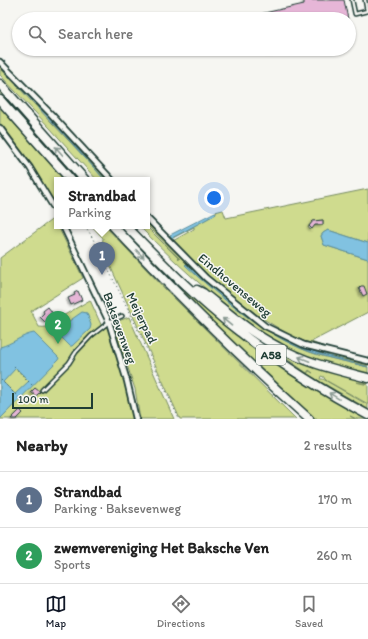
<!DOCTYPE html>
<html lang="en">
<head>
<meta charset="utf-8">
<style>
  body { margin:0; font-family:Itim,sans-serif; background:#f6f6f6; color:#222 }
  .scale { position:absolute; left:12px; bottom:10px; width:81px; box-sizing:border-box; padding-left:4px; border:2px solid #1f3d34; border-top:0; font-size:11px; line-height:14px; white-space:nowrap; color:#1f3d34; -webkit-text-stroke:3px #f6f6f2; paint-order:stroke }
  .you { position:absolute; left:214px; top:198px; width:14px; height:14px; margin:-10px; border:3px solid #fff; border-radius:50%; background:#1a73e8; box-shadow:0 0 0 6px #1a73e833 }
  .badge { display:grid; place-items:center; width:26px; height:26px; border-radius:50%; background:#111827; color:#fff; font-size:13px; font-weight:700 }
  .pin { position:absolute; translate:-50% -33px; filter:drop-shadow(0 1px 2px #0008) }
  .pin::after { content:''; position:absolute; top:21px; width:14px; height:12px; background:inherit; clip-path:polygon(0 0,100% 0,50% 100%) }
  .popup { position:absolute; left:54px; top:177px; width:96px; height:52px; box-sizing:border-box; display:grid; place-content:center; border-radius:0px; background:#fff; filter:drop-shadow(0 1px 3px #0005); font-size:13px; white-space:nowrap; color:#767676 }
  .popup b { font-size:15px; color:#222 }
  .popup::after { content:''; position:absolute; left:50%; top:100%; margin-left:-8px; border:8px solid transparent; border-top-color:#fff }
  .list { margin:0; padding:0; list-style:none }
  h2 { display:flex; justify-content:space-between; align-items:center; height:52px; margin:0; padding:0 16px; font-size:17px }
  h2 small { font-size:13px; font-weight:400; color:#767676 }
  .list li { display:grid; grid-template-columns:26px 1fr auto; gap:12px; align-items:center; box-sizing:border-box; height:56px; padding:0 16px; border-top:1px solid #e0e0e0 }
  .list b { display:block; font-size:15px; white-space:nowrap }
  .list p { margin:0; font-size:13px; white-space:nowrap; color:#767676 }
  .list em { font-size:13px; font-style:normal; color:#767676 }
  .icon { flex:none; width:22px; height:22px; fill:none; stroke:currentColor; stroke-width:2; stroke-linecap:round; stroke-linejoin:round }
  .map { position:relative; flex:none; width:368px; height:419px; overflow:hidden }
  .search { position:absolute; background:#fff; box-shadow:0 1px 3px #0004; left:12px; right:12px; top:12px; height:44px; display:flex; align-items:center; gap:10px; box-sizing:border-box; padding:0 14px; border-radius:22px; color:#767676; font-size:15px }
  .sheet { height:164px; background:#fff }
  nav { display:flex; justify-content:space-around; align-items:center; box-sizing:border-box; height:56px; border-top:1px solid #e0e0e0; background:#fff; font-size:11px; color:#767676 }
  nav a { display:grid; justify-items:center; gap:2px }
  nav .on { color:#111827 }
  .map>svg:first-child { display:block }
  .green { fill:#cfdb8e; stroke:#778c61; fill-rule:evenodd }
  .water { fill:#81c2e1; stroke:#5a8d9c; fill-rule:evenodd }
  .building { fill:#e6b6d7; stroke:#1f3d34; filter:url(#shadow) }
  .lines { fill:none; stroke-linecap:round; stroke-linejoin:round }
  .service-casing { stroke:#1f3d34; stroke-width:5.5 }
  .minor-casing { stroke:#1f3d34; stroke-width:8 }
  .motorway-casing { stroke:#1f3d34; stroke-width:11 }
  .path { stroke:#1f3d34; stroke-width:1; stroke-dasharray:1 3; stroke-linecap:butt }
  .service { stroke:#f6f6f2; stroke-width:2.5 }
  .minor { stroke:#f6f6f2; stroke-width:4.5 }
  .motorway { stroke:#f6f6f2; stroke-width:8 }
  .oneway { stroke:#8a9a93 }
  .labels { text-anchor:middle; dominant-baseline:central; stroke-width:3; stroke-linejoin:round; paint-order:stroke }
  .shield { fill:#f6f6f2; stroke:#60746d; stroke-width:1 }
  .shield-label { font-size:12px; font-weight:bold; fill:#1f3d34 }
  .street-label { font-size:13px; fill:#1f3d34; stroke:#f6f6f2 }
</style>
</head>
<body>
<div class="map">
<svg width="368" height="419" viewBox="0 0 368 419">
  <defs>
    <filter id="shadow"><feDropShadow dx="-2" dy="2" stdDeviation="1" flood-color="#0004"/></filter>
  </defs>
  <rect width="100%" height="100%" fill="#f6f6f2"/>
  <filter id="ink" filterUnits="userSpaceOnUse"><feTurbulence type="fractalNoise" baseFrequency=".025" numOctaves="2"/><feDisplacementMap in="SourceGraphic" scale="8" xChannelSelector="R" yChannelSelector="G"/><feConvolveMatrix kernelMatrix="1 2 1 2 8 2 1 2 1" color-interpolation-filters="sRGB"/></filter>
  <g filter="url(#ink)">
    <!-- green -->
    <path class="green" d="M0,58L63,122L114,180H112L0,60Z
      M0,64L60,126L108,180H97L49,127L0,75ZM2,70L57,125L86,159Z
      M0,90L79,180H76L72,176L0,93Z
      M0,107L64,180H57V204L52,203L21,152L0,125Z
      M368,189V243L328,230L323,233L321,236L324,245L368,259V312L311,342L333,350L332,351L293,337L260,317L218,284L171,242L194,229V227L169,240L147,218V215L168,236L170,235L172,238L216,214L215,212L223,210L226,218ZM323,220V225H315L310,230L308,227L313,221Z
      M54,218L83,278L31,311L39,327C45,328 49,326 54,327L56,320L90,300L103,329L107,326C119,357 127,387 134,419H0V258Z
      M147,222L177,252L235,302L273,329L289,338L368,363V366C344,360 320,355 298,346C262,330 230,302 201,277L195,274C229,300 261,331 300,348C321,358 346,361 368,367V374C343,368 318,362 295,351C270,340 248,323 227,306C196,282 167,254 139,226H146L179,259H180L147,225Z
      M92,226H105L168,292L296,419H180L102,248L103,238Z
      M117,226H121L170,275L344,406L367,419H357L350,416L355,419H314L210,320Z
      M129,317L174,419H140L135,389L113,323Z
      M254,336L268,344L368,380V384L356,382L368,385V404L327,381L324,378V377L321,376L320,379H323L368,405V409L307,374L309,371L313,373L309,370L307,373Z"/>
    <!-- water -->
    <path class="water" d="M2,69L57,125L105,180L57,127Z
      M215,212L216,214L172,238L170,235Z
      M328,230L368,243V259L324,245L321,236L323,233Z
      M186,264L208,284L251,317L289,341L318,353L368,367C345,361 321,357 300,348C257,329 219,296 185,265Z
      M82,312L87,313L91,325L90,329L72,346H70L59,335L58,329Z
      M34,333L59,358L58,360L0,419V347C12,344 22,335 34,333ZM16,368L29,381L15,394L3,382Z"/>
    <!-- building -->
    <path class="building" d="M304,0H344L348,19H261L260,14L304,4Z
      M268,49H285V51L269,54Z
      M323,220V225H315L312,229L309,226L313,221Z
      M361,286H364L367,294L363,296L359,288Z
      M78,291L82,300L71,305L68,298L75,295L74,293Z
      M48,307L52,312L50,313L52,315L45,322L40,317L44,313L43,311Z
      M35,388L40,392L36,396L31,392Z
      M20,410L23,413L17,419H11Z"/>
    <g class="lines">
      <!-- service casing -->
      <g class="service-casing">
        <path id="service" d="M352,0L355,14L367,11L365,0
          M42,390L69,363L76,352L91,336L109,322L122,316"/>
      </g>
      <!-- minor casing -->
      <g class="minor-casing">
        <path id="minor" d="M0,62L51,114L112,180
          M0,128L30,168L53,206L57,208
          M147,218L206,278L265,326L304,345L368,361
          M63,226L109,322L127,381L136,419"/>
      </g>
      <!-- motorway casing -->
      <g class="motorway-casing">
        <path id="motorway" d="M0,84L85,180
          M0,100L71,180
          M113,226C176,293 241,358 309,419
          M126,226C162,263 199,301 240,332C280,364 323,391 368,415
          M197,290L203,293C227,312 251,333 278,347C306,363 337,370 368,378"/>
      </g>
      <!-- path -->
      <path class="path" d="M85,226L91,235L130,313L179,419
        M14,367L33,386
        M1,380L20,399"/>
      <!-- service -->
      <use href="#service" class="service"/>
      <!-- minor -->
      <use href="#minor" class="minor"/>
      <!-- motorway -->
      <use href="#motorway" class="motorway"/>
    </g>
    <!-- one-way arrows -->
    <defs><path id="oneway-shaft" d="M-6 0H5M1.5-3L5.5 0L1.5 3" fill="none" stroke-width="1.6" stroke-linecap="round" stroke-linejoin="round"/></defs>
    <g class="oneway">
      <use href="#oneway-shaft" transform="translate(59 151) rotate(-132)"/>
      <use href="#oneway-shaft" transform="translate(140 254) rotate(47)"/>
      <use href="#oneway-shaft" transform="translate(227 322) rotate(-140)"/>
      <use href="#oneway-shaft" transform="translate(304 359) rotate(-158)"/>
      <use href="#oneway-shaft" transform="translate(334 396) rotate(-149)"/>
    </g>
  </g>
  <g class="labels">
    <!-- shield labels -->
    <rect class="shield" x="256" y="345" width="30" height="20" rx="3"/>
    <g class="shield-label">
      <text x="271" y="355">A58</text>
    </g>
    <!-- street labels -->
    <g class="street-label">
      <text transform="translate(235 285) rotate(40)">Eindhovenseweg</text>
      <text transform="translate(142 318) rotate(64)">Meijerpad</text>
      <text transform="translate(120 328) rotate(70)">Baksevenweg</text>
    </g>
  </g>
</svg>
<div class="scale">100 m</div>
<div class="you"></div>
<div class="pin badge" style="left:102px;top:275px;background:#5c6f8a">1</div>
<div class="popup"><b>Strandbad</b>Parking</div>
<div class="pin badge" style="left:58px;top:344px;background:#2e9e5b">2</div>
<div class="search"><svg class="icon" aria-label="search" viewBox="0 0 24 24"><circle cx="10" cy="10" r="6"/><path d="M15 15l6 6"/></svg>Search here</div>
</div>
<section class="sheet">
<h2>Nearby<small>2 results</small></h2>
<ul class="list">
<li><span class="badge" style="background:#5c6f8a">1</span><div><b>Strandbad</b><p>Parking · Baksevenweg</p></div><em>170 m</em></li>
<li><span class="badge" style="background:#2e9e5b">2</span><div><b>zwemvereniging Het Baksche Ven</b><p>Sports</p></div><em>260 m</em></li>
</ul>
</section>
<nav>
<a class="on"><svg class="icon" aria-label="map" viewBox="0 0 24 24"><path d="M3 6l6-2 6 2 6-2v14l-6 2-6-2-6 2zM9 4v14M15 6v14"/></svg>Map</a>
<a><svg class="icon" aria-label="directions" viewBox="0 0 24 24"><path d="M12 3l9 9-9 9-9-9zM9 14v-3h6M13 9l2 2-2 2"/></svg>Directions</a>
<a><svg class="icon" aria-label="saved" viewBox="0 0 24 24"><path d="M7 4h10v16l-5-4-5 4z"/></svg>Saved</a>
</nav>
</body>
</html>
